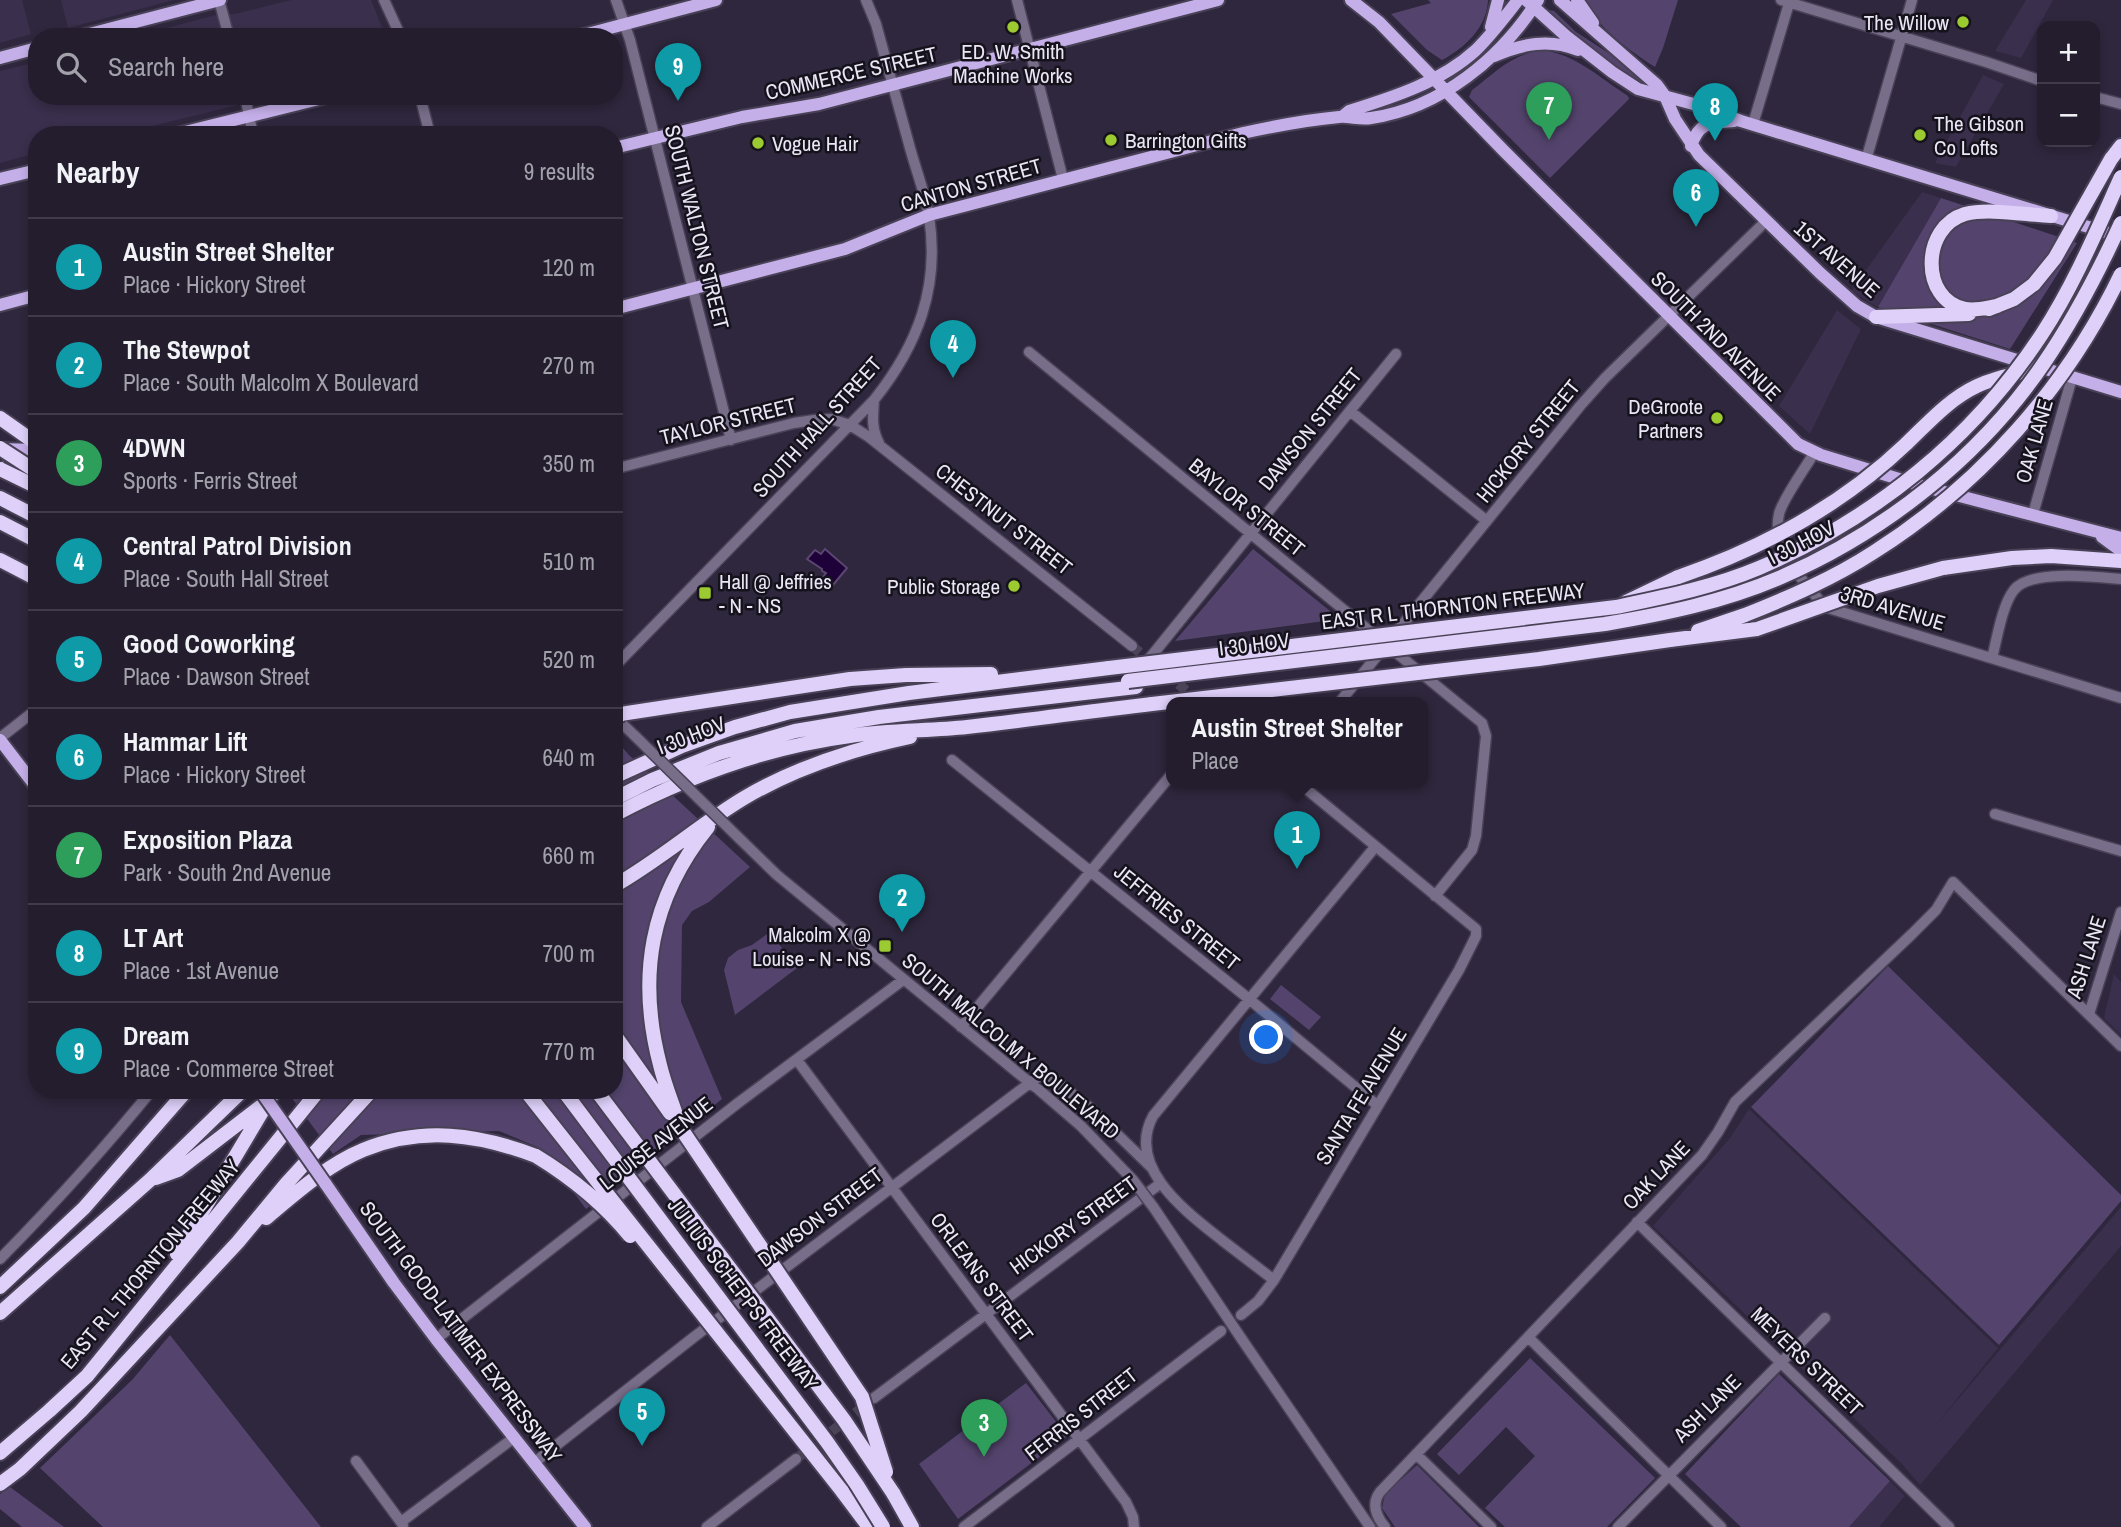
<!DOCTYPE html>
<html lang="en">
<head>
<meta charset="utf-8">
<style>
  body { margin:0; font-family:"Archivo Narrow",sans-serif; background:#2b2636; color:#f1f3f6 }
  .controls { position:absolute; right:21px; top:21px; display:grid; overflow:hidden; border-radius:14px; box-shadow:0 4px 10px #0003 }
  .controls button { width:63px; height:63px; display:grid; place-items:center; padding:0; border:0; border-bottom:2px solid #403b4a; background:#231d2e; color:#f1f3f6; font:35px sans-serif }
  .you { position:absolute; left:1267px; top:1038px; width:24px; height:24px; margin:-18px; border:5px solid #fff; border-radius:50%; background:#1a73e8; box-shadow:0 0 0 10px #1a73e833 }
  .badge { display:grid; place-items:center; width:46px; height:46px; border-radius:50%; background:#0b8043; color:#fff; font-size:23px; font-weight:700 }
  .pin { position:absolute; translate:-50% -58px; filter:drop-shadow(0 2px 4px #0008) }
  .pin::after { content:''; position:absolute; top:37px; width:24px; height:21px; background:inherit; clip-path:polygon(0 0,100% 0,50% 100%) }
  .popup { position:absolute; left:1166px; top:697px; width:262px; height:91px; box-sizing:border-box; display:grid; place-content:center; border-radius:14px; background:#231d2e; filter:drop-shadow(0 2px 5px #0005); font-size:23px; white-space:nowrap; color:#a3a2aa }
  .popup b { font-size:26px; color:#f1f3f6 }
  .popup::after { content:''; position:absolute; left:50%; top:100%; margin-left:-14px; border:14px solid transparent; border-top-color:#231d2e }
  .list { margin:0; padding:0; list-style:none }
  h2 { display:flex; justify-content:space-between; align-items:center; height:91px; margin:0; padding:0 28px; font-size:30px }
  h2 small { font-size:23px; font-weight:400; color:#a3a2aa }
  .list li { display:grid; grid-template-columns:46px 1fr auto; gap:21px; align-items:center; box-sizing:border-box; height:98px; padding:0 28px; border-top:2px solid #403b4a }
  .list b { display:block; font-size:26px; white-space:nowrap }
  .list p { margin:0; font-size:23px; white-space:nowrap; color:#a3a2aa }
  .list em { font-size:23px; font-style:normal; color:#a3a2aa }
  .icon { flex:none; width:38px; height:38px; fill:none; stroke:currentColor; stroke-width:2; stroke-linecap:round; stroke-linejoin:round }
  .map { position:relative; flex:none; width:2121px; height:1527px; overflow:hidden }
  .search { position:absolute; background:#231d2e; box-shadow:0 4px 10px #0003; left:28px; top:28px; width:595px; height:77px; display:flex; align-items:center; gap:18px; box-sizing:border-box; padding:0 24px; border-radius:28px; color:#a3a2aa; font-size:26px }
  .panel { position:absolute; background:#231d2e; box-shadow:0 4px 10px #0003; left:28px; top:126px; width:595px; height:973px; border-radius:28px }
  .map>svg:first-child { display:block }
  .built { fill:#3a2f4c }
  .green { fill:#54446d }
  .water { fill:#1d0138; stroke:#5b4671; stroke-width:2 }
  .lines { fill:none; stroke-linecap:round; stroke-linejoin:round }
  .minor-tunnel { stroke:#4b4459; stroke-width:10; stroke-dasharray:10 5; stroke-linecap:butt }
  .minor-casing { stroke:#494257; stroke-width:13 }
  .major-casing { stroke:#494257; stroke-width:16 }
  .highway-casing { stroke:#494257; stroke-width:18 }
  .minor { stroke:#786e8a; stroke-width:10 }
  .major { stroke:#c5afe9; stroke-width:12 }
  .highway { stroke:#ded0f9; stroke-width:14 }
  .minor-bridge-casing { stroke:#494257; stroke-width:13; stroke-linecap:butt }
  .major-bridge-casing { stroke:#494257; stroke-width:16; stroke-linecap:butt }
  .highway-bridge-casing { stroke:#494257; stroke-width:18; stroke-linecap:butt }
  .minor-bridge { stroke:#786e8a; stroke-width:10 }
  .major-bridge { stroke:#c5afe9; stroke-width:12 }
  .highway-bridge { stroke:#ded0f9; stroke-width:14 }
  .poi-dot { fill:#9cca31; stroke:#16121c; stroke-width:2.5 }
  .labels { text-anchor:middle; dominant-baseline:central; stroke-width:5; stroke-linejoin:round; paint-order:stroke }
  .poi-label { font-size:21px; fill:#ebe6f5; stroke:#16121c; text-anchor:end }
  .street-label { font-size:21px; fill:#ebe6f5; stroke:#16121c }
</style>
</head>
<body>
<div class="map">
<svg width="2121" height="1527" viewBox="0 0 2121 1527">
  <rect width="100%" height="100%" fill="#2f273d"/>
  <!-- built -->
  <path class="built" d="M0,0H22L31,34L0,43Z
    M61,0H174L68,28Z
    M291,0H371L386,37H132L216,15L235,14Z
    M2026,0H2053L2021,58L1995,51Z
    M37,62V96H276L115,135H37V153L0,163V71Z
    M1983,75L2004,84L1956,167L1935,163Z
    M1922,192L1941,198L1878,307L1870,303L1851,291Z
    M1837,310L1861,329L1810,434L1779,406Z
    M2114,974L2121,982V1035L2104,1018Z
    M1749,1109L1998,1348L1936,1425L2121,1207V1246L1920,1485L1903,1465L1653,1226L1730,1138Z
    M1890,1481L1905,1496L1879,1527H1849Z"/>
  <!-- green -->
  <path class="green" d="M1428,0H1488C1487,27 1465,48 1442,60L1427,50L1391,14L1431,3Z
    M1581,0H1678L1663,48L1655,67C1625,48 1602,29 1581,0Z
    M1548,10L1554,11L1576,32L1610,54L1646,85C1619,77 1573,35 1550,14Z
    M1542,50C1575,54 1600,78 1628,96L1629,99L1550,178L1469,97L1472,90C1496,72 1510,55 1542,50Z
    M1941,198L2077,243L2010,349L1878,307Z
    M1253,549L1340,619L1175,641Z
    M614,738L629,755L750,867L709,902L692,911L682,925L681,1002L722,1099L586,1209L540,1148L499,1131L361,1135L333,1154L286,1090H614Z
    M770,932L797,968L735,1015L724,970L728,958L738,950L752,945Z
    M1888,966L2121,1195V1201L1999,1345L1751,1107Z
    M1281,985L1321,1017L1309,1030L1270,999Z
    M170,1335L321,1527H103L40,1468L132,1380Z
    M1530,1358L1655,1478L1607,1527H1505L1485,1508L1535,1456L1506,1427L1459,1475L1437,1454Z
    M1779,1374L1890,1481L1849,1527H1741L1685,1474Z
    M1026,1383L1067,1436L958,1519L919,1464Z
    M1417,1465L1479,1527H1395L1382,1508L1385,1494Z
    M10,1487L64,1527H22L0,1509V1494Z"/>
  <!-- water -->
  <path class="water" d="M825,549L847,568L833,585L823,577L826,573L822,571V569L807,559L815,550L821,554Z"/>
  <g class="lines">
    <!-- minor-tunnel -->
    <path class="minor-tunnel" d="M1132,646L1199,701
      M796,1459L868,1403"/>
    <!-- minor casing -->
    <g class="minor-casing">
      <path id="minor" d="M219,0L229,37
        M384,0L401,37
        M616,0L630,40L731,440
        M1017,0L1063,179
        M1781,0L1986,62L2042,81
        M245,96L253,135
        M420,96L430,135
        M2095,97L2121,104
        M1753,124L1790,0
        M1866,160L1912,0
        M1029,352L1482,723L1486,736L1476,836L1472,850L1435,896
        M874,400C873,416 871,428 879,443
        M1350,411L1487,521
        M1814,453C1806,467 1782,500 1779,514C1771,551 1804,581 1825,607L2121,698
        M614,469L794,423L814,420L831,419L850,425L869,437L1132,646
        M2033,514L2072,378
        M1395,634L1580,406L1605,378L1766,221
        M1992,658C1997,639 2002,605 2014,590C2030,569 2097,577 2121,579
        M1149,659L1396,354
        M614,667L874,400C918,345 940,287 929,216C925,193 916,170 910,148C899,107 887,65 876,24L866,0
        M1339,703L1381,651
        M614,716L635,736
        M0,738L37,709
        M952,760L1249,999L1377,1105
        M1995,814L2121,851
        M741,840L777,875L1035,1087
        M2089,1014L2121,912
        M961,1027L1171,775
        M797,1060L1126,1502L1133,1517L1134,1527
        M1637,1222L1949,1527
        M0,1259C53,1205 104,1149 152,1090
        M1274,1280C1257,1267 1240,1254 1223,1241C1188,1213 1125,1168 1153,1116L1375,847
        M1241,1315L1258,1301L1274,1280L1459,970L1476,936V929L1299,783
        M1528,1337L1721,1527
        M1241,1338L1370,1527
        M436,1339L738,1103L903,980
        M874,1398L1161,1183
        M1416,1454L1491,1527
        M356,1461L403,1525
        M535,1462L694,1337L1039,1076L1046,1075L1052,1078L1089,1107L1152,1168
        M401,1522L515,1437
        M707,1527L796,1459
        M964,1527L1221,1331
        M1385,1527C1376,1516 1371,1504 1380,1492L1702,1155L1718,1132L1735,1102L1912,934L1936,910L1953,882L2121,1046
        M1618,1527L1825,1318"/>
    </g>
    <!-- major casing -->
    <g class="major-casing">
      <path id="major" d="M1351,0L1379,22L1503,150L1798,444L1821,455L1925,487L2121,538
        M1526,0L1566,36L1612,72L1638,89L1697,105L1741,121L2121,237
        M1560,0L1657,85L1665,96L1675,119L1699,155L1820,273L1857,306L1876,317L2121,392
        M1577,0L1593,23
        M1491,27L1498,0
        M78,37L220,0
        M576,37L716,0
        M1494,56C1522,44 1549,38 1578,50
        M0,58L37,48
        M1343,116L1349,111C1394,97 1441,82 1476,50C1491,35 1505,17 1518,0
        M173,135L331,96
        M1691,146C1699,121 1711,123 1734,121
        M614,148L742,117L819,104L1218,0
        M0,179L37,170
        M0,305L37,295
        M614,309L845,249L929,215L1243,133C1275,126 1306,120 1339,117C1350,116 1360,120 1371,118C1441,108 1501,58 1538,0
        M0,449L37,450
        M0,469L37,458
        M2102,537L2121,551
        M0,740L37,788
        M325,1183L394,1283L436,1339L585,1527"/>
    </g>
    <!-- highway casing -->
    <g class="highway-casing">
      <path id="highway" d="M2111,159L2121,146
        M1997,306C1986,308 1976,311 1965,309C1920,300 1921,227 1965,214C1989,208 2026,215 2051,216
        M1989,309L2014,299L2034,284
        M1876,317L1969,314
        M0,418L37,444
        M1906,444C1928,423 1949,399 1977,386C1996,377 2019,373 2039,368
        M0,498L37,517
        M0,522L37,541
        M0,560L37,579
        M1943,568L2012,558L2051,556L2121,561
        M1626,602L1678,577
        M1698,631L1745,615
        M1670,640L1757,629
        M614,715L850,679L906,675L991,674
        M614,777L682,746L735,727L790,712L909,693L1109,668
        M614,799L652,780L719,753L795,731L879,717L1136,687
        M614,815C688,776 767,747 850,736C889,730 929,731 967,727C1029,720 1091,711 1152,704
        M614,886C660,860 699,825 744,798C795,768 853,749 910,737
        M614,1034L670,1113
        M680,1127C674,1107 665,1086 660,1065C637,977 650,899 708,827
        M156,1178L178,1170L260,1107
        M266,1218C296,1193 327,1165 363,1150C422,1126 478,1134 536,1156
        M177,1254L275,1090
        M0,1287L84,1208L187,1090
        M0,1313L150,1180L243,1090
        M0,1453L49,1411L87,1376L319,1090
        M0,1484L20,1469L81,1411L238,1242L286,1184L372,1090
        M842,1491L869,1527
        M893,1493L912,1527"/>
    </g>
    <!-- minor -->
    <use href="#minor" class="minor"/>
    <!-- major -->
    <use href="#major" class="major"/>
    <!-- highway -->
    <use href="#highway" class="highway"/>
    <!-- minor-bridge casing -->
    <g class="minor-bridge-casing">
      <path id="minor-bridge" d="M635,736L741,840
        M1038,1089L1081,1126L1133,1180L1154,1208L1241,1338"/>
    </g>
    <!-- major-bridge casing -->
    <g class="major-bridge-casing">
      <path id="major-bridge" d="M260,1090L325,1183"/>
    </g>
    <!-- highway-bridge casing -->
    <g class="highway-bridge-casing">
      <path id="highway-bridge" d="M2034,284L2055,258L2111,159
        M0,448L37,472
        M0,469L37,487
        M1678,577C1763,548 1840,507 1906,444
        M1745,615C1790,597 1834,578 1874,552C1980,485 2067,387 2121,274
        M1757,629L1878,586L1943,568
        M1109,668L1616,607C1664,597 1714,587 1759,568C1874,519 1973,439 2042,334C2074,285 2097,230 2121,177
        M1128,681L1605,624C1664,614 1723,602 1779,578C1884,533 1980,457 2044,363C2074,319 2099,271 2121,223
        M1152,704L1539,659L1670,640
        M614,718L622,714
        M525,1090C631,1224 736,1358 842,1491
        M563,1090L827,1442L857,1485L883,1527
        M596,1090L844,1420L893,1493
        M680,1127L862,1397L886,1472
        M536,1156C572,1178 603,1203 630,1236"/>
    </g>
    <!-- minor-bridge -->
    <use href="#minor-bridge" class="minor-bridge"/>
    <!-- major-bridge -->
    <use href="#major-bridge" class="major-bridge"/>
    <!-- highway-bridge -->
    <use href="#highway-bridge" class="highway-bridge"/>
  </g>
  <!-- markers -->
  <g class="poi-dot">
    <circle cx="1963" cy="22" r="7"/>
    <circle cx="1013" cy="27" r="7"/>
    <circle cx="1920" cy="135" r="7"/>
    <circle cx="1111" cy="140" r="7"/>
    <circle cx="758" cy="143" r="7"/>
    <circle cx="1717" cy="418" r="7"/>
    <circle cx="1014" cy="586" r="7"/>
    <rect x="698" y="586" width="14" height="14" rx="3.5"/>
    <rect x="878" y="939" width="14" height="14" rx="3.5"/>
  </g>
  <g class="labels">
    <!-- poi labels -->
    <g class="poi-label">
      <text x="1949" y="22">The Willow</text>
      <text x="1013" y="51" text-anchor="middle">ED. W. Smith<tspan x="1013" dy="24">Machine Works</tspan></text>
      <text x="1934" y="123" text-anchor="start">The Gibson<tspan x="1934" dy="24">Co Lofts</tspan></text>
      <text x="1125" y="140" text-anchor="start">Barrington Gifts</text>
      <text x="772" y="143" text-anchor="start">Vogue Hair</text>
      <text x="1703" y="406">DeGroote<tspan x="1703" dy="24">Partners</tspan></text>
      <text x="719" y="581" text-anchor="start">Hall @ Jeffries<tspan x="719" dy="24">- N - NS</tspan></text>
      <text x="1000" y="586">Public Storage</text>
      <text x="871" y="934">Malcolm X @<tspan x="871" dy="24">Louise - N - NS</tspan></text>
    </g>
    <!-- street labels -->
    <g class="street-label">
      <text transform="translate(851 73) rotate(-13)">COMMERCE STREET</text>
      <text transform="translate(971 185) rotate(-16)">CANTON STREET</text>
      <text transform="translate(697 227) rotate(76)">SOUTH WALTON STREET</text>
      <text transform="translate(1837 259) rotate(41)">1ST AVENUE</text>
      <text transform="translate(1716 336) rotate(45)">SOUTH 2ND AVENUE</text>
      <text transform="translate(728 421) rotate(-14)">TAYLOR STREET</text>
      <text transform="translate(817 427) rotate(-48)">SOUTH HALL STREET</text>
      <text transform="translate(1310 429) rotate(-51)">DAWSON STREET</text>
      <text transform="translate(1528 441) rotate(-51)">HICKORY STREET</text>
      <text transform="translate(2034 441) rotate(-74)">OAK LANE</text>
      <text transform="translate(1247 507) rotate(39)">BAYLOR STREET</text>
      <text transform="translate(1004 519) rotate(38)">CHESTNUT STREET</text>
      <text transform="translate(1801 542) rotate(-27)">I 30 HOV</text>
      <text transform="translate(1453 606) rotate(-7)">EAST R L THORNTON FREEWAY</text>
      <text transform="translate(1893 608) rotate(17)">3RD AVENUE</text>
      <text transform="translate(1254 644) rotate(-7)">I 30 HOV</text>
      <text transform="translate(691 735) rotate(-21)">I 30 HOV</text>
      <text transform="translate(1177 917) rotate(39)">JEFFRIES STREET</text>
      <text transform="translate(2086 957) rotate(-72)">ASH LANE</text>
      <text transform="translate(1011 1046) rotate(40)">SOUTH MALCOLM X BOULEVARD</text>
      <text transform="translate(1361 1096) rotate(-59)">SANTA FE AVENUE</text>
      <text transform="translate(656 1143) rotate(-38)">LOUISE AVENUE</text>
      <text transform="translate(1656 1175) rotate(-46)">OAK LANE</text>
      <text transform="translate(820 1217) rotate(-37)">DAWSON STREET</text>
      <text transform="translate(1073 1225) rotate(-36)">HICKORY STREET</text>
      <text transform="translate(150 1264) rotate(-50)">EAST R L THORNTON FREEWAY</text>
      <text transform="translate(982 1277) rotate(53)">ORLEANS STREET</text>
      <text transform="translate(743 1294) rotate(53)">JULIUS SCHEPPS FREEWAY</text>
      <text transform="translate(461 1332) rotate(53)">SOUTH GOOD-LATIMER EXPRESSWAY</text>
      <text transform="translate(1807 1361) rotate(44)">MEYERS STREET</text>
      <text transform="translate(1707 1408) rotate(-45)">ASH LANE</text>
      <text transform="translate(1081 1414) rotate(-38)">FERRIS STREET</text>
    </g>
  </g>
</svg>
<div class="controls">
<button>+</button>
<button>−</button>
</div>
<div class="you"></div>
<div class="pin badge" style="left:1297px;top:869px;background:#0f9aa8">1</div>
<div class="popup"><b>Austin Street Shelter</b>Place</div>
<div class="pin badge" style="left:902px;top:932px;background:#0f9aa8">2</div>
<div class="pin badge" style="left:984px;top:1457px;background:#2e9e5b">3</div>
<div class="pin badge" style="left:953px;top:378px;background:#0f9aa8">4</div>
<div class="pin badge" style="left:642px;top:1446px;background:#0f9aa8">5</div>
<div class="pin badge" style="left:1696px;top:227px;background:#0f9aa8">6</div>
<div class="pin badge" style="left:1549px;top:140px;background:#2e9e5b">7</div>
<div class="pin badge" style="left:1715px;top:141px;background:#0f9aa8">8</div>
<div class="pin badge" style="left:678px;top:101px;background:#0f9aa8">9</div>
<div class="search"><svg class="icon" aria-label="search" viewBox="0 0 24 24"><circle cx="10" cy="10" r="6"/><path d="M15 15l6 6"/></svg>Search here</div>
<section class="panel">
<h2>Nearby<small>9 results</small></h2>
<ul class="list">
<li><span class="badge" style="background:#0f9aa8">1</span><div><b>Austin Street Shelter</b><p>Place · Hickory Street</p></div><em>120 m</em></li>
<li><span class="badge" style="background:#0f9aa8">2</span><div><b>The Stewpot</b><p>Place · South Malcolm X Boulevard</p></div><em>270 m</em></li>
<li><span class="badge" style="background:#2e9e5b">3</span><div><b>4DWN</b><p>Sports · Ferris Street</p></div><em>350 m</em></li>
<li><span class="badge" style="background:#0f9aa8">4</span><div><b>Central Patrol Division</b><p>Place · South Hall Street</p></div><em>510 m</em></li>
<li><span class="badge" style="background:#0f9aa8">5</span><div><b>Good Coworking</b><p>Place · Dawson Street</p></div><em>520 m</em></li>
<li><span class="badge" style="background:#0f9aa8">6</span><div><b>Hammar Lift</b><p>Place · Hickory Street</p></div><em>640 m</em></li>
<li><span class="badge" style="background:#2e9e5b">7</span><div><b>Exposition Plaza</b><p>Park · South 2nd Avenue</p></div><em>660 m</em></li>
<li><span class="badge" style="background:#0f9aa8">8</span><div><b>LT Art</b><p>Place · 1st Avenue</p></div><em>700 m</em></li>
<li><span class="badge" style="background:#0f9aa8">9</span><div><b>Dream</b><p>Place · Commerce Street</p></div><em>770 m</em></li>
</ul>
</section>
</div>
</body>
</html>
